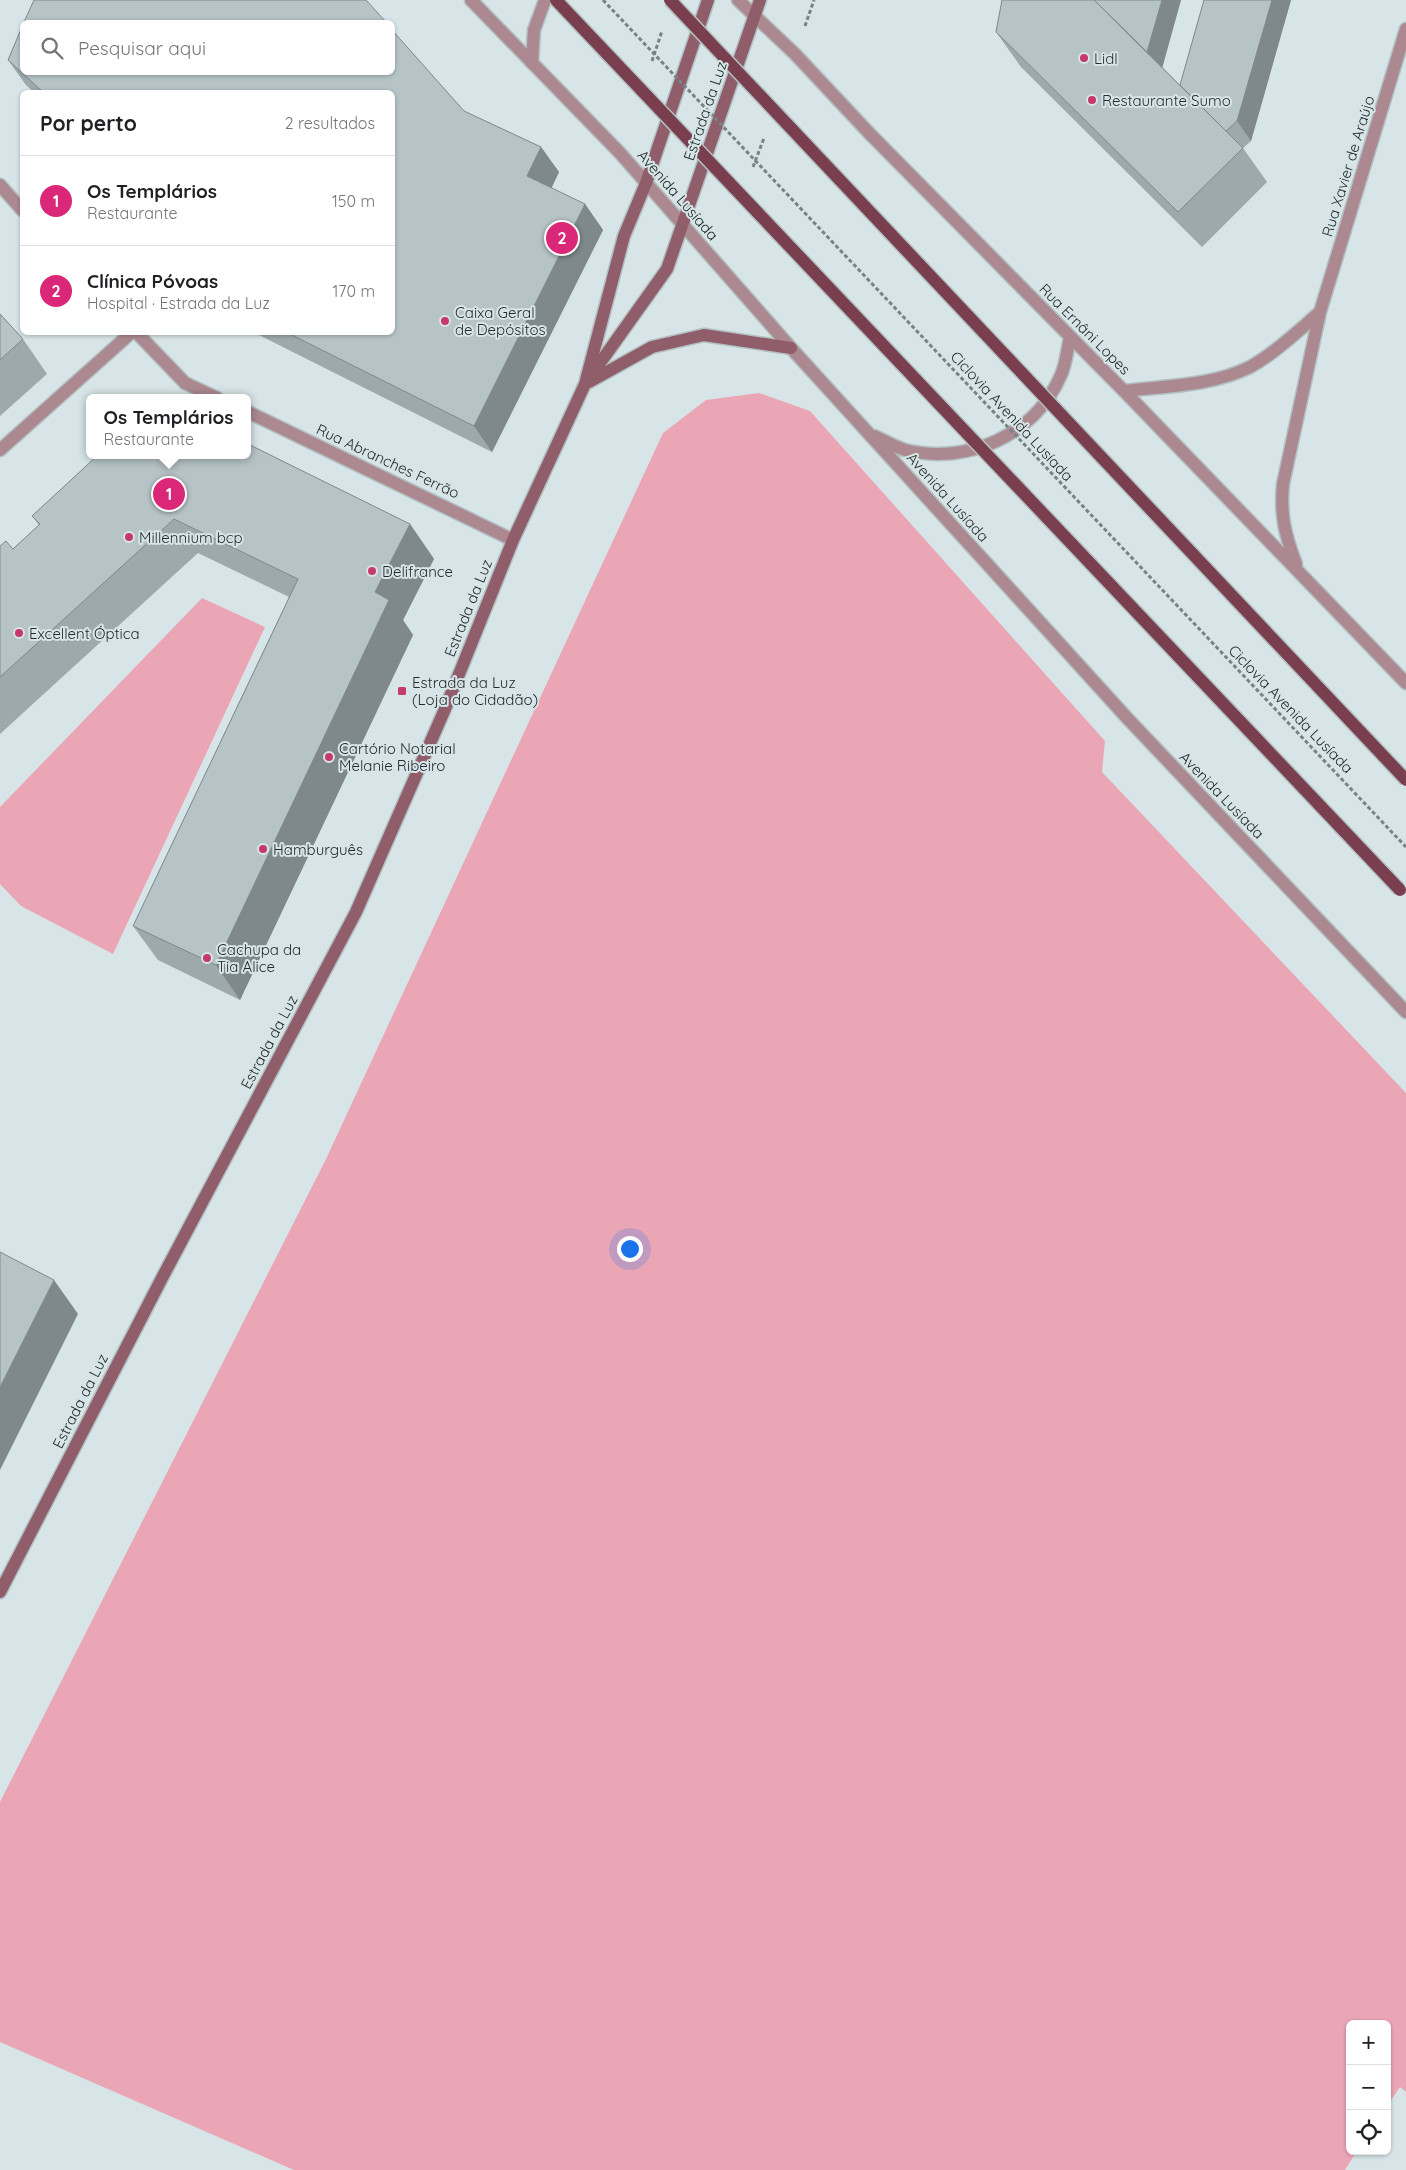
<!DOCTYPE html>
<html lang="pt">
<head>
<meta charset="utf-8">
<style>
  body { margin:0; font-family:Quicksand,sans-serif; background:#f2f2f2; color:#202124 }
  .controls { position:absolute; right:15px; bottom:15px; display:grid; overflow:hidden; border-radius:8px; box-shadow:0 1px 4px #0004 }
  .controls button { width:45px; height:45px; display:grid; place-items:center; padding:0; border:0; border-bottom:1px solid #e0e0e0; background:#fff; color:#202124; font:25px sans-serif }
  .you { position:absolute; left:629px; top:1248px; width:18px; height:18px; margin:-12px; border:4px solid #fff; border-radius:50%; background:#1a73e8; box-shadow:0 0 0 8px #1a73e833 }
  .badge { display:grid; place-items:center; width:32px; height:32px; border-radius:50%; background:#db2777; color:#fff; font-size:16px; font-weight:700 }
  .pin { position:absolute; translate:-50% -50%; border:2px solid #fff; box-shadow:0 1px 5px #0006 }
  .popup { position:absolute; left:86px; top:394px; width:165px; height:65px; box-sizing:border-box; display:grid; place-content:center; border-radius:8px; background:#fff; filter:drop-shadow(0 1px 4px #0005); font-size:16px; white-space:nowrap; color:#757577 }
  .popup b { font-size:19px; color:#202124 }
  .popup::after { content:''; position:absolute; left:50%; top:100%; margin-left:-10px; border:10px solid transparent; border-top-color:#fff }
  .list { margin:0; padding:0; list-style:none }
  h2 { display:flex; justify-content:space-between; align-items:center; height:65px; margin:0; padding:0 20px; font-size:21px }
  h2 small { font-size:16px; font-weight:400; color:#757577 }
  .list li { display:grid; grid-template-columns:32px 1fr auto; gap:15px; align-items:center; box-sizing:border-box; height:90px; padding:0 20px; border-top:1px solid #e0e0e0 }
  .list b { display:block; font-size:19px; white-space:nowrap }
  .list p { margin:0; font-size:16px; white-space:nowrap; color:#757577 }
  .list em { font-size:16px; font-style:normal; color:#757577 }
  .icon { flex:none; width:28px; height:28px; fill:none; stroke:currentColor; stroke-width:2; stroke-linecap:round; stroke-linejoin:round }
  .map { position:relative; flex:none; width:1406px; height:2170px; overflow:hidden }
  .search { position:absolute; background:#fff; box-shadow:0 1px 4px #0004; left:20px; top:20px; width:375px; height:55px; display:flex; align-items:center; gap:12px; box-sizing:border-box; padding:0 18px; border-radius:8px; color:#757577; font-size:19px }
  .panel { position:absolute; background:#fff; box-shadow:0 1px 4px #0004; left:20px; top:90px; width:375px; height:245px; border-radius:8px }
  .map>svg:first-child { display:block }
  .green { fill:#eba6b6 }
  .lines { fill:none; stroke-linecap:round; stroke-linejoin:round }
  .service-casing { stroke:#b3c0c2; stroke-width:15 }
  .minor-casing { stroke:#b3c0c2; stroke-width:15 }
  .secondary-casing { stroke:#b3c0c2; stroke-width:15 }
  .path { stroke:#798384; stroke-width:3; stroke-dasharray:4 2.5; stroke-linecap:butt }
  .service { stroke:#ac8991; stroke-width:12 }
  .minor { stroke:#ac8991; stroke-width:12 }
  .secondary { stroke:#8f5e6a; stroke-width:12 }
  .primary-bridge-casing { stroke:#b3c0c2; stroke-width:15; stroke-linecap:butt }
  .path-bridge { stroke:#798384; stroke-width:3; stroke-dasharray:4 2.5; stroke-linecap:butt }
  .primary-bridge { stroke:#793f4f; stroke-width:12 }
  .wall { fill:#9da9ab }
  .shaded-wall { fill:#7f898b }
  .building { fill:#b6c4c7; stroke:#7f898b }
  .poi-dot { fill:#c63a6b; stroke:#d7e5e8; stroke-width:2 }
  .labels { text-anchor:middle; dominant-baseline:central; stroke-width:4; stroke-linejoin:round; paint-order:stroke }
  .poi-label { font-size:15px; fill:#252b2c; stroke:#d7e5e8; text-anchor:start }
  .street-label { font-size:15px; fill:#252b2c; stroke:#d7e5e8 }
</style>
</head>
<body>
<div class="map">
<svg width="1406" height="2170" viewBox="0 0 1406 2170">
  <rect width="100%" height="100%" fill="#d7e5e8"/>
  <!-- green -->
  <path class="green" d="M759,393L810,411L1105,741L1102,772L1406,1093V2092L1400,2087L1387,2106V2024H1350V2151H1357L1345,2170H294L0,2042V1802L326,1159L663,433L706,400Z
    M202,598L265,627L113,954L21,906L0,884V807Z"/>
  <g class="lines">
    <!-- service casing -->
    <g class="service-casing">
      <path id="service" d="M532,63L534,30L545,0"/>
    </g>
    <!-- minor casing -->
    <g class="minor-casing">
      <path id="minor" d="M471,0L620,153L791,348L1128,719L1406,1012
        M738,0L795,54L870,134L1124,391L1406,683
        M0,185L22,210
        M136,332L185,383L217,398
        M1124,391C1165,386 1212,386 1250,367C1275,353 1298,331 1320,312
        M248,412L513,540
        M874,436C884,440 895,447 905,450C967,465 1035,436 1061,375C1066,364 1067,350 1070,338
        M0,450L132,332
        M1296,564C1285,535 1280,515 1283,484L1320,312L1406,29"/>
    </g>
    <!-- secondary casing -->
    <g class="secondary-casing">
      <path id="secondary" d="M590,377L667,269L760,0
        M589,382L652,347L704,335L791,348
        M0,1592L162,1278L356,912L445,709L513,540L585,384L624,236L646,183L708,0"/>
    </g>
    <!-- path -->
    <path class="path" d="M805,26L814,0
      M652,61L662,31
      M753,167L764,138"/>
    <!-- service -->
    <use href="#service" class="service"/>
    <!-- minor -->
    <use href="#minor" class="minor"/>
    <!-- secondary -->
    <use href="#secondary" class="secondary"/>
    <!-- primary-bridge casing -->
    <g class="primary-bridge-casing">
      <path id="primary-bridge" d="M556,0L1400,890
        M670,0L1406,780"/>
    </g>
    <!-- path-bridge -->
    <path class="path-bridge" d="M603,0L1406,847"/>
    <!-- primary-bridge -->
    <use href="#primary-bridge" class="primary-bridge"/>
  </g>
  <!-- wall -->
  <path class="wall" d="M1002,0H1181L1162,67L1180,85L1204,0H1291L1251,141L1243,148L1267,182L1202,247L1021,67L996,32Z
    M22,27V72H392V30L464,111L541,147L559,172L551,188L585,204L603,230L492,452L253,332H392V92H34L26,85L8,60Z
    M0,314L23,339L47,374L0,416Z
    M98,455L410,524L434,559L403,620L413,635L240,1000L158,960L133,926L289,597L198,553L0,734V546L13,549L39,525L32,516Z"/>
  <!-- shaded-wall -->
  <path class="shaded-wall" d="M1162,0H1181L1160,76L1146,56Z
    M1272,0H1291L1251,141L1237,121Z
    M541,147L559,172L545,202L527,176Z
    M585,204L603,230L492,452L474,426Z
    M410,524L434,559L403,620L413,635L240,1000L216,965L375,592Z
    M54,1280L78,1314L0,1470V1387Z"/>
  <!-- building -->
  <path class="building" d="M34,0H366L386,22H24Z
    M1002,0H1094L1243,148L1178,212L996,32Z
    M1094,0H1162L1147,52Z
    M1204,0H1272L1237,121L1226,131L1180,85Z
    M22,27V72H392V30L464,111L541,147L527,176L585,204L474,426L286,332H392V92H43L8,60Z
    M0,314L23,339L0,360Z
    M248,444L410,524L375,592L389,600L216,965L133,926L298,579L174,519L0,677V546L6,541L13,549L40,524L32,516L98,455H248Z
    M0,1252L54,1280L0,1387Z"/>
  <!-- markers -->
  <g class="poi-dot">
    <circle cx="1084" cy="58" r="5"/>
    <circle cx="1092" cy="100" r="5"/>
    <circle cx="445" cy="321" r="5"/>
    <circle cx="129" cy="537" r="5"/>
    <circle cx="372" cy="571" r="5"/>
    <circle cx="19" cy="633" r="5"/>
    <rect x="397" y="686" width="10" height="10" rx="2.5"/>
    <circle cx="329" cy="757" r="5"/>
    <circle cx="263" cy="849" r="5"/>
    <circle cx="207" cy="958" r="5"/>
  </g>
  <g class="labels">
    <!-- poi labels -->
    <g class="poi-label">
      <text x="1094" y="58">Lidl</text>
      <text x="1102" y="100">Restaurante Sumo</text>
      <text x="455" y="312">Caixa Geral<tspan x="455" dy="17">de Depósitos</tspan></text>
      <text x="139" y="537">Millennium bcp</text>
      <text x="382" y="571">Delifrance</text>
      <text x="29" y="633">Excellent Óptica</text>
      <text x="412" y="682">Estrada da Luz<tspan x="412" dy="17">(Loja do Cidadão)</tspan></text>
      <text x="339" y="748">Cartório Notarial<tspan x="339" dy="17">Melanie Ribeiro</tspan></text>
      <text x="273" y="849">Hamburguês</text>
      <text x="217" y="949">Cachupa da<tspan x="217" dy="17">Tia Alice</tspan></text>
    </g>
    <!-- street labels -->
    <g class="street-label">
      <text transform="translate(705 111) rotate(-71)">Estrada da Luz</text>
      <text transform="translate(1348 166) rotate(-73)">Rua Xavier de Araújo</text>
      <text transform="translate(678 195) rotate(49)">Avenida Lusíada</text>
      <text transform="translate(1085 329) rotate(45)">Rua Ernâni Lopes</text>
      <text transform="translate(1012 416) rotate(47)">Ciclovia Avenida Lusíada</text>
      <text transform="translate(388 461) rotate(25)">Rua Abranches Ferrão</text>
      <text transform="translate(948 497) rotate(48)">Avenida Lusíada</text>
      <text transform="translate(468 608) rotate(-68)">Estrada da Luz</text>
      <text transform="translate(1291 709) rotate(46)">Ciclovia Avenida Lusíada</text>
      <text transform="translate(1222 795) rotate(46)">Avenida Lusíada</text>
      <text transform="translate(269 1042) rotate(-62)">Estrada da Luz</text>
      <text transform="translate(80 1401) rotate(-63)">Estrada da Luz</text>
    </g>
  </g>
</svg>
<div class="controls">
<button>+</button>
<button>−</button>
<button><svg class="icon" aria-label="locate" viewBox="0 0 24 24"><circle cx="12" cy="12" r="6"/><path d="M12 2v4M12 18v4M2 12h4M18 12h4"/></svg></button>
</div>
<div class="you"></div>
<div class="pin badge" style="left:169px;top:494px">1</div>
<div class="popup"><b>Os Templários</b>Restaurante</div>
<div class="pin badge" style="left:562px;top:238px">2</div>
<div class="search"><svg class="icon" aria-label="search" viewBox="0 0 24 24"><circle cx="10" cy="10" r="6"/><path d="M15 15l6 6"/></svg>Pesquisar aqui</div>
<section class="panel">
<h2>Por perto<small>2 resultados</small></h2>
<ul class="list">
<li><span class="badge">1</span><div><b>Os Templários</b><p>Restaurante</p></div><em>150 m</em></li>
<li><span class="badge">2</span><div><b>Clínica Póvoas</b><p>Hospital · Estrada da Luz</p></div><em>170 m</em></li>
</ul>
</section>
</div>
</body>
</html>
